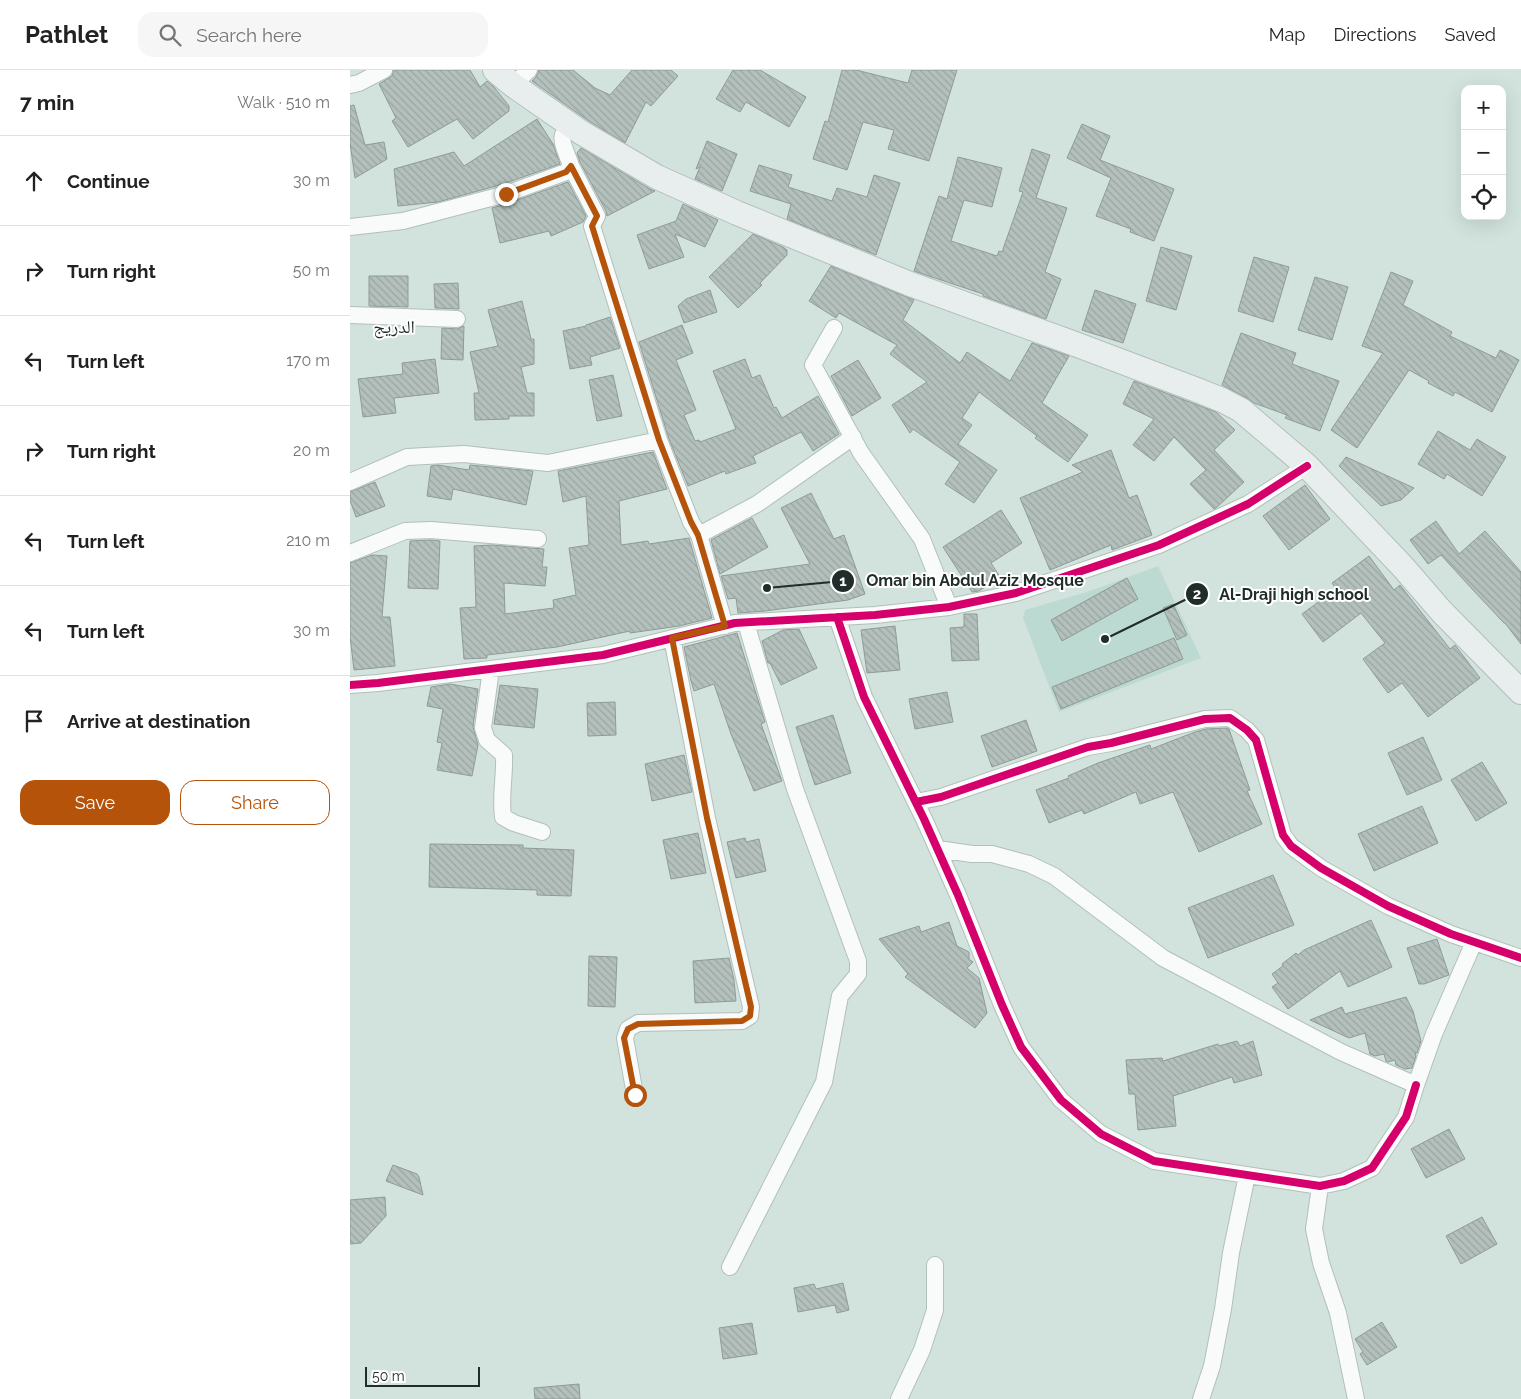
<!DOCTYPE html>
<html lang="en">
<head>
<meta charset="utf-8">
<style>
  body { margin:0; font-family:Raleway,"Noto Naskh Arabic",sans-serif; background:#f6f6f6; color:#222 }
  .controls { position:absolute; right:15px; top:15px; display:grid; overflow:hidden; border-radius:10px; box-shadow:0 5px 20px #0002 }
  .controls button { width:45px; height:45px; display:grid; place-items:center; padding:0; border:0; border-bottom:1px solid #e0e0e0; background:#fff; color:#222; font:25px sans-serif }
  .scale { position:absolute; left:15px; bottom:12px; width:115px; box-sizing:border-box; padding-left:5px; border:2px solid #212d2a; border-top:0; font-size:14px; line-height:18px; white-space:nowrap; color:#212d2a; -webkit-text-stroke:4px #fff; paint-order:stroke }
  .stop { position:absolute; width:15px; height:15px; margin:-11px; border:4px solid #b45309; border-radius:50%; background:#fff }
  .stop.end { background:#b45309; border-color:#fff; box-shadow:0 1px 5px #0008 }
  .list { margin:0; padding:0; list-style:none }
  h2 { display:flex; justify-content:space-between; align-items:center; height:65px; margin:0; padding:0 20px; font-size:21px }
  h2 small { font-size:16px; font-weight:400; color:#767676 }
  .list li { display:grid; grid-template-columns:32px 1fr auto; gap:15px; align-items:center; box-sizing:border-box; height:90px; padding:0 20px; border-top:1px solid #e0e0e0 }
  .list b { display:block; font-size:19px; white-space:nowrap }
  .list em { font-size:16px; font-style:normal; color:#767676 }
  .actions { display:flex; gap:10px; padding:15px 20px }
  .actions a { flex:1; padding:11px 0; border:1px solid #b45309; border-radius:15px; text-align:center; font-size:18px; color:#b45309 }
  .actions .main { background:#b45309; color:#fff }
  .icon { flex:none; width:28px; height:28px; fill:none; stroke:currentColor; stroke-width:2; stroke-linecap:round; stroke-linejoin:round }
  .map { position:relative; flex:none; width:1171px; height:1329px; overflow:hidden }
  header { display:flex; align-items:center; gap:30px; box-sizing:border-box; height:70px; padding:0 25px; background:#fff; border-bottom:1px solid #e0e0e0 }
  header strong { font-size:24px }
  nav { display:flex; gap:28px; margin-inline-start:auto; font-size:18px }
  .search { width:350px; height:45px; background:#f6f6f6; display:flex; align-items:center; gap:12px; box-sizing:border-box; padding:0 18px; border-radius:15px; color:#767676; font-size:19px }
  main { display:flex }
  aside { flex:1; background:#fff }
  .map>svg:first-child { display:block }
  .built { fill:#bddad2 }
  .building { fill:url(#building-back-hatch); stroke:#8e9b96 }
  .lines { fill:none; stroke-linecap:round; stroke-linejoin:round }
  .street-casing { stroke:#b2bfbb; stroke-width:18 }
  .secondary-casing { stroke:#b2bfbb; stroke-width:26 }
  .street { stroke:#f8fbfa; stroke-width:16 }
  .secondary { stroke:#e8eeed; stroke-width:24 }
  .cycleway-casing { stroke:#fff; stroke-width:11 }
  .cycleway { stroke:#d6006c; stroke-width:8 }
  .route { stroke:#b45309; stroke-width:6 }
  .labels { text-anchor:middle; dominant-baseline:central; stroke-width:4; stroke-linejoin:round; paint-order:stroke }
  .quarter-label { font-size:18px; fill:#212d2a; stroke:#fff }
  .leader { fill:none; stroke:#212d2a; stroke-width:2 }
  .callout-dot { fill:#212d2a; stroke:#fff; stroke-width:2 }
  .mark-label { font-size:15px; text-anchor:middle; font-weight:bold; fill:#fff }
  .callout-label { font-size:16px; text-anchor:middle; font-weight:bold; fill:#212d2a; stroke:#fff; stroke-width:4; stroke-linejoin:round; paint-order:stroke }
</style>
</head>
<body>
<header>
<strong>Pathlet</strong>
<div class="search"><svg class="icon" aria-label="search" viewBox="0 0 24 24"><circle cx="10" cy="10" r="6"/><path d="M15 15l6 6"/></svg>Search here</div>
<nav><a>Map</a><a>Directions</a><a>Saved</a></nav>
</header>
<main>
<aside>
<h2>7 min<small>Walk · 510 m</small></h2>
<ul class="list">
<li><svg class="icon" aria-label="ahead" viewBox="0 0 24 24"><path d="M12 20V5M6 11l6-6 6 6"/></svg><div><b>Continue</b></div><em>30 m</em></li>
<li><svg class="icon" aria-label="right" viewBox="0 0 24 24"><path d="M7 20v-9h11M14 6l5 5-5 5"/></svg><div><b>Turn right</b></div><em>50 m</em></li>
<li><svg class="icon" aria-label="left" viewBox="0 0 24 24"><path d="M17 20v-9H6M10 6l-5 5 5 5"/></svg><div><b>Turn left</b></div><em>170 m</em></li>
<li><svg class="icon" aria-label="right" viewBox="0 0 24 24"><path d="M7 20v-9h11M14 6l5 5-5 5"/></svg><div><b>Turn right</b></div><em>20 m</em></li>
<li><svg class="icon" aria-label="left" viewBox="0 0 24 24"><path d="M17 20v-9H6M10 6l-5 5 5 5"/></svg><div><b>Turn left</b></div><em>210 m</em></li>
<li><svg class="icon" aria-label="left" viewBox="0 0 24 24"><path d="M17 20v-9H6M10 6l-5 5 5 5"/></svg><div><b>Turn left</b></div><em>30 m</em></li>
<li><svg class="icon" aria-label="arrive" viewBox="0 0 24 24"><path d="M6 21V4h12l-3 4 3 4H6"/></svg><div><b>Arrive at destination</b></div></li>
</ul>
<div class="actions"><a class="main">Save</a><a>Share</a></div>
</aside>
<div class="map">
<svg width="1171" height="1329" viewBox="0 0 1171 1329">
  <defs>
    <pattern id="building-back-hatch" width="6" height="6" patternUnits="userSpaceOnUse" patternTransform="scale(1.25)"><rect width="6" height="6" fill="#b4c0bb"/><path d="M-1 5l2 2M0 0l6 6M5-1l2 2" fill="none" stroke="#9aa5a1"/></pattern>
  </defs>
  <rect width="100%" height="100%" fill="#d2e3de"/>
  <!-- built -->
  <path class="built" d="M808,496L851,588L709,642L673,548L675,540L740,521Z"/>
  <!-- building -->
  <path class="building" d="M44,0H120L130,17L137,11L144,17L159,36V41L123,69L107,49L58,77L42,51L46,48L29,14L42,6Z
    M189,0H223L245,18L260,25L282,0H321L328,6L301,36L296,32L275,73L239,51L182,11L186,7Z
    M383,0H410L456,27L439,57L396,32L390,42L366,29Z
    M492,0H506L558,13L562,0H607L579,91L538,79L544,60L513,52L497,100L463,89L475,51L478,52Z
    M4,35L15,75L34,72L37,89L5,108L0,73V36Z
    M187,49L203,74L210,94L153,114L88,132L48,136L44,99L104,82L114,96Z
    M732,54L760,66L750,90L824,119L804,171L780,162L781,159L746,146L761,108L717,88Z
    M357,71L387,84L372,121L345,109L350,97L346,99Z
    M231,78L300,119L305,121L257,146L256,141L230,92L227,83Z
    M682,79L700,85L686,128L717,138L695,202L711,209L696,249L633,226V224L564,201L589,126L597,129L608,87L652,98L642,137L614,130L601,171L647,186L649,181L652,182L673,122L669,121Z
    M409,95L442,105L438,117L482,131L487,118L517,127L524,105L550,113L526,185L437,149L441,134L400,121Z
    M218,112L236,146L233,152L201,166L199,161L150,173L142,138L159,133Z
    M333,134L368,150L355,177L325,164L334,187L299,199L287,165L326,151Z
    M403,164L433,177L437,180V185L410,213L412,215L388,238L359,207Z
    M811,177L842,186L826,240L796,231Z
    M904,187L939,197L923,252L888,241Z
    M481,196L564,230L553,250L610,293L617,282L660,311L682,273L719,286L692,333L738,365L718,392L685,368L687,366L629,322L612,348L622,355L608,374L647,400L624,433L595,414L610,392L563,359L560,363L542,335L577,312L540,284L547,275L489,243L486,248L459,231Z
    M1041,202L1063,211L1053,235L1102,262L1100,266L1146,288L1150,280L1169,290L1142,342L1105,322L1103,326L1078,313L1079,311L1059,300L1007,378L981,360L1033,283L1012,276Z
    M19,206H58V237L19,236Z
    M965,207L998,217L982,270L948,260Z
    M108,213L109,239L85,238L84,214Z
    M360,220L367,242L334,253L328,236L336,229Z
    M745,220L786,234L773,273L732,260Z
    M172,231L181,269H184V294L171,297L177,323H184V346H159V349L125,350L124,323H129L120,282L148,276L138,240Z
    M260,247L270,278L240,287L242,295L220,299L213,261L236,256V255Z
    M332,255L343,283L326,290L346,340L334,345L345,371L349,370L350,372L386,359L363,301L395,289L402,308L410,305L424,338L426,337L432,348L468,326L489,364L463,381L451,362L403,386L406,393L376,404L375,401L338,416L319,369L289,272Z
    M114,256L113,290L91,289L92,258L107,259Z
    M891,263L946,283L942,294L989,311L970,361L935,348L937,345L904,333L897,328L872,315Z
    M85,289L89,323L44,328L46,343L13,347L8,309L53,304L52,293Z
    M508,290L531,328L502,346L481,306Z
    M263,305L272,346L247,351L239,310Z
    M784,311L866,342L885,360L864,380L894,412L866,438L864,439L840,414L856,400L824,367L804,391L783,375L804,349L773,334Z
    M1088,361L1120,380L1127,369L1156,387L1132,426L1097,404L1094,409L1068,394Z
    M761,380L779,428L787,425L802,465L762,480L761,475L700,500L670,428L733,402L722,395Z
    M303,382L317,419L269,431L271,475L298,471L299,474L339,468L362,548L329,556L280,563V561L207,577L137,585V588L114,589L110,538L126,537L124,476L142,475L194,479L192,497H197L195,516L154,513L155,544L204,538L203,530L226,525L219,478L239,475L236,426L213,432L208,401Z
    M996,387L1064,418L1051,430L1031,436L989,396Z
    M88,395L119,400L120,395L183,401L176,435L103,419L101,430L77,426L81,396Z
    M25,412L35,436L6,447L0,430V422Z
    M955,415L980,449L939,480L913,446Z
    M461,423L484,469L494,465L515,524L498,530L415,541L388,543L386,528L378,529L371,506L460,494L431,438Z
    M651,440L672,473L641,493L650,507L629,521L622,522L593,477Z
    M402,448L418,477L370,504L361,470Z
    M1086,451L1109,484L1135,461L1171,502V574L1155,553H1154L1123,520L1091,485L1078,494L1060,470Z
    M81,470L90,471L88,519L58,518L60,471Z
    M22,485L37,486L32,547H40L45,596L4,600L0,566V493Z
    M1019,486L1044,520L1050,515L1100,579L1105,575L1130,608L1078,647L1052,613L1038,623L1013,589L1035,573L1011,543L973,572L952,544L986,519L982,513Z
    M777,508L788,529L712,571L701,550Z
    M823,534L837,565L827,570L813,538Z
    M614,544H627L629,590L602,591L600,558L614,557Z
    M545,556L550,600L517,603L511,560Z
    M449,559L467,598L431,615L420,593H418L412,571L433,560Z
    M387,563L415,652L411,654L432,711L404,721L381,664L364,614L344,621L341,611L334,577Z
    M824,568L833,589L711,639L702,617Z
    M100,614L128,619L123,657L128,675L122,706L87,700L92,673L87,672L93,639L77,636L81,617Z
    M150,615L188,619L184,658L144,654Z
    M597,622L603,652L565,659L559,629Z
    M265,632L266,665L238,666L237,633Z
    M483,645L501,703L465,715L446,657Z
    M676,650L687,681L642,697L631,666Z
    M877,658L879,659L900,720L897,721L912,754L849,782L823,722L790,734L786,722L734,744L732,740L699,753L686,720L719,708L718,706L748,693L800,675L801,679L845,662L856,659Z
    M1073,667L1092,710L1057,725L1038,683Z
    M334,685L342,722L302,731L295,694Z
    M1132,692L1157,733L1126,751L1101,710Z
    M1072,736L1088,773L1024,801L1008,764Z
    M348,763L356,803L321,809L313,770Z
    M395,768L396,772L409,769L416,801L386,808L377,772Z
    M80,774L173,775V778L224,780L221,826L187,825V820L79,817Z
    M923,805L944,855L858,888L838,838Z
    M1021,850L1042,897L998,917L990,901L938,939L922,917L928,913L922,904L933,896L932,894L946,883L948,885L954,880Z
    M599,852L607,876L619,882V889L623,892L617,898L629,908L637,943L625,958L555,907L558,904L529,869L569,856L571,862Z
    M1087,869L1099,905L1074,914H1069L1057,878Z
    M239,886L267,887L265,937L238,936Z
    M379,888L384,910L386,931L345,933L343,891Z
    M1056,927L1063,941L1071,971L1067,983H1065L1066,986L1062,998L1055,999L1046,995L1045,990L1038,992L1036,991L1034,984L1025,986L1020,984L1015,963L999,968L960,950L992,937L995,944Z
    M887,971L890,976L903,971L912,1005L884,1013L882,1007L823,1026L826,1056L788,1060L785,1024H779L776,990L812,988L813,991L868,974L869,976Z
    M1099,1059L1115,1089L1076,1108L1061,1079Z
    M43,1095L67,1104L69,1107L73,1125L36,1111Z
    M35,1127L36,1146L11,1173L0,1174V1130Z
    M1132,1147L1147,1174L1111,1194L1096,1166Z
    M493,1213L499,1240L487,1243L485,1235L448,1242L444,1218L464,1214L466,1219Z
    M1032,1252L1047,1277L1017,1295L1010,1284L1013,1282L1005,1269Z
    M402,1253L407,1284L373,1289L369,1258Z
    M229,1314L230,1329H185L184,1318Z"/>
  <g class="lines">
    <!-- street casing -->
    <g class="street-casing">
      <path id="street" d="M0,15L9,13L34,0
        M163,15L179,0
        M0,157L53,151L156,124L216,102L221,96C219,88 210,72 213,65C215,62 220,59 222,56
        M0,245L107,249
        M484,258L463,295L511,383L572,469L599,537
        M309,370L341,452L349,465L407,434L503,367
        M0,412L57,387L114,384L198,393L309,370L242,156L247,146L221,96
        M349,465L375,556
        M0,483L55,461L81,460L188,469
        M487,547L514,627L574,749L608,825L652,935L671,977L711,1030L751,1064L804,1091L970,1116L994,1111L1022,1098L1056,1047L1066,1015
        M141,599L133,658L137,670L154,685C155,706 150,727 153,747L164,753L192,762
        M0,615L28,613L253,585L385,553L525,545L599,537L666,523L809,475L898,434L957,396
        M566,732L591,727L738,677L761,673L855,649L880,648L897,660L906,670L933,765L941,776L971,798L1038,836L1101,864L1171,888
        M588,779L622,784H642L679,794L704,806L813,888L991,982L1066,1015L1084,964L1124,872
        M285,1025L275,968L278,959L288,953L392,951L400,946L401,937L357,748L322,568
        M970,1116L964,1159L971,1193L988,1243L1006,1329
        M380,1197L474,1012L490,926L508,904V891L445,719L396,553
        M549,1329L572,1280L585,1240V1195
        M851,1329L862,1296L873,1239L881,1183L897,1105"/>
    </g>
    <!-- secondary casing -->
    <g class="secondary-casing">
      <path id="secondary" d="M145,0L163,15L232,63L307,107L387,143L560,214L717,271L847,320L872,330L891,340L957,396L1053,497L1092,542L1171,622"/>
    </g>
    <!-- street -->
    <use href="#street" class="street"/>
    <!-- secondary -->
    <use href="#secondary" class="secondary"/>
    <!-- cycleway casing -->
    <g class="cycleway-casing">
      <path id="cycleway" d="M487,547L514,627L574,749L608,825L652,935L671,977L711,1030L751,1064L804,1091L970,1116L994,1111L1022,1098L1056,1047L1066,1015
        M0,615L28,613L253,585L385,553L525,545L599,537L666,523L809,475L898,434L957,396
        M566,732L591,727L738,677L761,673L855,649L880,648L897,660L906,670L933,765L941,776L971,798L1038,836L1101,864L1171,888"/>
    </g>
    <!-- cycleway -->
    <use href="#cycleway" class="cycleway"/>
  </g>
  <g class="lines">
    <!-- route -->
    <path class="route" d="M156,124L216,102L221,96L247,146L242,156L309,370L341,452L348,465L375,556L322,568L357,748L401,937L400,946L392,951L288,954L278,959L274,968L285,1025"/>
  </g>
  <g class="labels">
    <!-- quarter labels -->
    <g class="quarter-label">
      <text x="44" y="256">الدريج</text>
    </g>
  </g>
  <!-- callouts -->
  <path class="leader" d="M417 518L493 511M755 569L847 524"/>
  <g class="callout-dot">
    <circle cx="417" cy="518" r="5"/>
    <circle cx="755" cy="569" r="5"/>
    <circle cx="493" cy="511" r="12"/>
    <circle cx="847" cy="524" r="12"/>
  </g>
  <g class="mark-label">
    <text x="493" y="516">1</text>
    <text x="847" y="529">2</text>
  </g>
  <g class="callout-label">
    <text x="625" y="516">Omar bin Abdul Aziz Mosque</text>
    <text x="944" y="530">Al-Draji high school</text>
  </g>
</svg>
<div class="controls">
<button>+</button>
<button>−</button>
<button><svg class="icon" aria-label="locate" viewBox="0 0 24 24"><circle cx="12" cy="12" r="6"/><path d="M12 2v4M12 18v4M2 12h4M18 12h4"/></svg></button>
</div>
<div class="scale">50 m</div>
<div class="stop" style="left:285px;top:1025px"></div>
<div class="stop end" style="left:156px;top:124px"></div>
</div>
</main>
</body>
</html>
